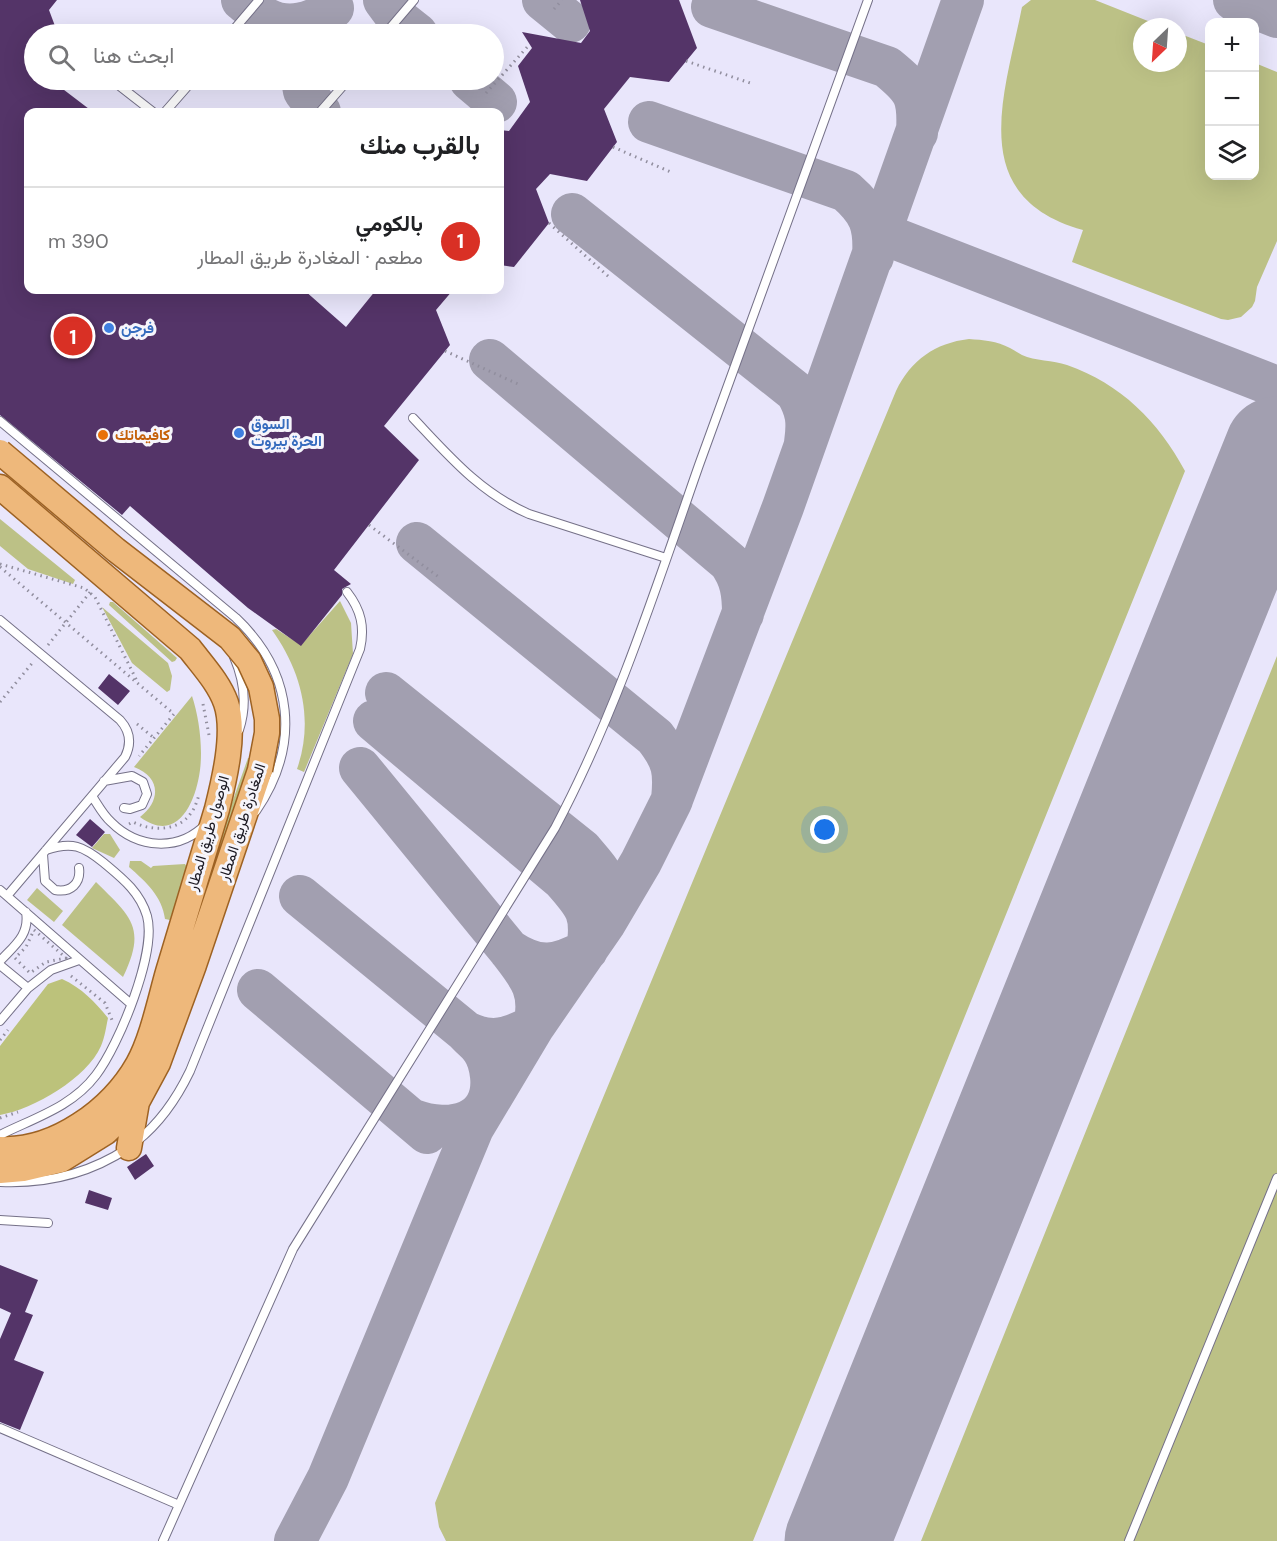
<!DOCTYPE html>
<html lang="ar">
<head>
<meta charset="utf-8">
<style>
  body { margin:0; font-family:"DM Sans",Vazirmatn,sans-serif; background:#f2f2f2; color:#202124; direction:rtl }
  .controls { position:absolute; right:18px; top:18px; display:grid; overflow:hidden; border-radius:12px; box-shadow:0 6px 24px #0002 }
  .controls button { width:54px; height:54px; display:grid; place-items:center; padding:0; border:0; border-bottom:2px solid #e0e0e0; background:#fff; color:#202124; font:30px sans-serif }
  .compass { position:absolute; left:1133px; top:18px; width:54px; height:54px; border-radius:50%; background:#fff; box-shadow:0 6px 24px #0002; rotate:205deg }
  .you { position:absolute; left:825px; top:830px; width:21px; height:21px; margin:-15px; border:4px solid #fff; border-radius:50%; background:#1a73e8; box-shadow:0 0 0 9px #1a73e833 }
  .badge { display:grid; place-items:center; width:39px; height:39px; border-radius:50%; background:#d93025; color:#fff; font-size:20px; font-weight:700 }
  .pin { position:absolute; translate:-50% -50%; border:3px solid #fff; box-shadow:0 2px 6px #0006 }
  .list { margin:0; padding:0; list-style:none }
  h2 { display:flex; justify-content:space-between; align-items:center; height:78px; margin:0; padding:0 24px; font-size:26px }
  h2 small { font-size:20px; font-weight:400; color:#757577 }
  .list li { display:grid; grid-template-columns:39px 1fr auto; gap:18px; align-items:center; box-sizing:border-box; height:108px; padding:0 24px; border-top:2px solid #e0e0e0 }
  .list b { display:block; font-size:22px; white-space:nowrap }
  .list p { margin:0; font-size:20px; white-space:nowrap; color:#757577 }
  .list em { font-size:20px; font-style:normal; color:#757577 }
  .icon { flex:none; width:33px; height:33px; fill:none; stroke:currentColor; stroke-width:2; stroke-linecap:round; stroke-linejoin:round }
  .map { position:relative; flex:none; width:1277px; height:1541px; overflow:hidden; direction:ltr }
  .search { position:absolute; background:#fff; box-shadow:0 6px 24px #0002; left:24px; top:24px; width:480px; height:66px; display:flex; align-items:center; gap:15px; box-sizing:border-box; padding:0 21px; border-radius:33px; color:#757577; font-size:22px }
  .panel { position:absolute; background:#fff; box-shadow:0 6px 24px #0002; left:24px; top:108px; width:480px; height:186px; border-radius:12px; direction:rtl }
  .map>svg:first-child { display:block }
  .green { fill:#bcc186 }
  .forest { fill:#bcc27b }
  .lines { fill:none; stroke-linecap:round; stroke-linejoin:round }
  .taxiway { stroke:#a29fb0; stroke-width:42 }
  .runway { stroke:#a29fb0; stroke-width:105 }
  .building { fill:#543468 }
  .lane-casing { stroke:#757188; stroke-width:10 }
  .primary-casing { stroke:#9d6223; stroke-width:27 }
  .path { stroke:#918e9e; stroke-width:3; stroke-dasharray:1.5 4.5; stroke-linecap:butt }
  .lane { stroke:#fff; stroke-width:8 }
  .primary { stroke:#eeb87b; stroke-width:24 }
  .primary-bridge-casing { stroke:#9d6223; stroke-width:27; stroke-linecap:butt }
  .primary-bridge { stroke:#eeb87b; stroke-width:24 }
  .shop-dot { fill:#3f7fe0; stroke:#f6f5fb; stroke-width:2 }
  .food-dot { fill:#e8710a; stroke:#f6f5fb; stroke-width:2 }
  .labels { text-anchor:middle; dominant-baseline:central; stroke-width:6; stroke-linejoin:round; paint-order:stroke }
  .shop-label { font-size:15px; font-weight:bold; fill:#366cbe; stroke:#f6f5fb; text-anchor:start }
  .food-label { font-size:15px; font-weight:bold; fill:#c56008; stroke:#f6f5fb; text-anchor:start }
  .street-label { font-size:15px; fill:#1b1922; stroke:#f6f5fb }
</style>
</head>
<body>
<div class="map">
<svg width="1277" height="1541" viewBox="0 0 1277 1541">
  <rect width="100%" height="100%" fill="#e9e6fb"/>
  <!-- green -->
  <path class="green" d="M1031,0H1095L1163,27H1142V63H1178V33L1209,45L1210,176H1254L1255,63L1277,72V241L1257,287L1255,301L1252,307L1241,317L1228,320L1221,319L1072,262L1083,230C964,197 1005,94 1022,7Z
    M969,339C983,340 997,341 1010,348C1014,350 1018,353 1022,355C1035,361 1053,360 1067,365C1121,384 1158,421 1185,471L753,1541H446L439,1527L435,1503L896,391C911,360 935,343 969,339Z
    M0,519L75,580L73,584L28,569L0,546Z
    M340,601L351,623L353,654L304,772L297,769C314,720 302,672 272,630L276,629L301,645Z
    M110,602H113L177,658L175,661L172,662L109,605Z
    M102,607L168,663L172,676L170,690L167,692L132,663Z
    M1277,656V1541H921Z
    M192,696C199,717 203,747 200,770C196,801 178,845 140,817C161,801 161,777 134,767Z
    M248,758H252L190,940L214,853Z
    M104,834H110L120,850L114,858L92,848Z
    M130,861H141L151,868L153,866C164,865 174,865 185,864L187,867L170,920L165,919C162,896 146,882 129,867Z
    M96,882C131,917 147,927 123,977L62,925Z
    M37,888L63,911L54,922L27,900Z"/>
  <!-- forest -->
  <path class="forest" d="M62,979C82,988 95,1002 108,1018C106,1027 105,1037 101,1046C87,1078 34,1109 0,1115V1046L48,984Z"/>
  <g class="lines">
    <!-- taxiway -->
    <path class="taxiway" d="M242,0C250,6 257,14 265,18C288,31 314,23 333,8
      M384,0L398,19L417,34
      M543,0L570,22
      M1234,0L1277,17
      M712,7L887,67C915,90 919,96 917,133
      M302,80L304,91L320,112
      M470,80L496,102
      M649,122L846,191C870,212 875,225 873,257
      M572,214L796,392C807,411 808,422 805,443
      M881,233L1277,387
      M490,360L729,562C741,579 743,593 743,614
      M417,543L655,737C673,760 675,771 672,800
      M386,693L582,850C607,879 612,884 605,923
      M374,721L563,880C586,906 593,914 587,950C557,966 539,970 509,950
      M360,768L509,950C530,977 542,991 534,1026C509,1038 493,1045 466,1032
      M300,896L466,1032C471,1038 478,1043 482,1049C487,1056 490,1067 491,1076C496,1124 450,1134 413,1120
      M258,990L427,1133
      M295,1541L328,1478L473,1128L534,1026L605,923L641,862L671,802L783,507L963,0"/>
    <!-- runway -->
    <path class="runway" d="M837,1541L1277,449"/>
  </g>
  <!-- building -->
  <path class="building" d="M0,0H57L49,10L58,34H34V80H51L93,112H28V290H304L346,327L376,290H453L436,310L450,345L384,426L419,460L334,570L351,584L342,589V595L301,646L248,608L130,506L122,515L0,415Z
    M580,0H679L697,48L669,82L630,77L604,109L617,142L587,181L550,174L536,189L549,223L514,267L500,265V130L509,131L530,102L518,66L532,48L522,32L581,43L590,31Z
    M109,674L130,691L118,705L98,688Z
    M90,819L105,832L92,847L76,835Z
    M146,1154L154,1166L135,1180L127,1167Z
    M89,1190L112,1198L108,1210L85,1203Z
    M0,1265L38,1280L25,1312L33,1315L14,1360L44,1372L20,1430L0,1422V1339L11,1313L0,1308Z"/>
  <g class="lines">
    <!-- lane casing -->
    <g class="lane-casing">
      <path id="lane" d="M230,34L259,0
        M385,34L414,0
        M112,80L153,112
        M165,112L193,80
        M320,112L348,80
        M413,418C448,455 480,493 529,514L666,558
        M0,421L236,618C294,673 301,745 256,811
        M0,620L120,720C130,731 132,743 125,757L7,896L0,890
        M234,657C244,680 247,706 239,730
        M104,781L132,776L143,782L147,794L142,805L130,809L124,808
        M92,796C98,805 103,815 111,822C138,849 179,852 206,824
        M43,854L45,881L55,890C71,893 81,883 79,868
        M7,896L131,1004
        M0,961C14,946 30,935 26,912
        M0,965L28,988L0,1021
        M28,988L51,970L79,960
        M0,1135C34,1118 72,1107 96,1075C119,1045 157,952 147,916C140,892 122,878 104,863C83,846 72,841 46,850
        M137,1141C161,1122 177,1098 190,1071L360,649C365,627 361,610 347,592
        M0,1182C46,1184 89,1174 128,1148
        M0,1220L48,1223
        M0,1428L179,1505
        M163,1541L293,1249L555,828C616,713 656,588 699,465C755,310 811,155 868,0
        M1129,1541L1277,1178"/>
    </g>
    <!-- primary casing -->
    <g class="primary-casing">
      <path id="primary" d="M0,487L190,649C203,666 219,683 226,703C236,732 224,781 217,809C201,864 184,918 168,972C160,1000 152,1039 138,1064C112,1110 55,1152 0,1149
        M129,1148L137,1102
        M0,1171L23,1169L61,1160L106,1132L137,1102L158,1063L194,965L260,770"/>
    </g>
    <!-- path -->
    <path class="path" d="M554,9L562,0
      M686,61L750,83
      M486,93L530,44
      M613,147L673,173
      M549,223L610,278
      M445,351L518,384
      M369,525L440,578
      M0,564L84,588L95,597L137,681
      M0,567L174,714L139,756
      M48,645L91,591
      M0,702L34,661
      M203,704L209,735
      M137,724L154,738
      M129,824L133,822C151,831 178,832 191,813C195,808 197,801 199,795
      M34,930L66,958L46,962L30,973L15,958L26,947Z
      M71,976L105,1003L112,1020
      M0,1040L8,1030
      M0,1118L18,1112"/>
    <!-- lane -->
    <use href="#lane" class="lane"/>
    <!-- primary -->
    <use href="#primary" class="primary"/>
    <!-- primary-bridge casing -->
    <g class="primary-bridge-casing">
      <path id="primary-bridge" d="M0,452L116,550L230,638L249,661L261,687L267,719V733L260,770"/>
    </g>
    <!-- primary-bridge -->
    <use href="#primary-bridge" class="primary-bridge"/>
  </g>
  <!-- markers -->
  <g class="shop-dot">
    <circle cx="109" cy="328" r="6"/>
    <circle cx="239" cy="433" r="6"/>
  </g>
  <circle class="food-dot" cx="103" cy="435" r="6"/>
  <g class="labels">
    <!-- shop labels -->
    <g class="shop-label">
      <text x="121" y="328">فرجن</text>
      <text x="251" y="424">السوق<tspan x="251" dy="17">الحرة بيروت</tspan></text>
    </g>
    <!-- food labels -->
    <g class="food-label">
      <text x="115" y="435">كافيماتك</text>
    </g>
    <!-- street labels -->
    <g class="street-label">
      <text transform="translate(242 822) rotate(-72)">المغادرة طريق المطار</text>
      <text transform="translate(208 833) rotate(-74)">الوصول طريق المطار</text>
    </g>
  </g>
</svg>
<div class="controls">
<button>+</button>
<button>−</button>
<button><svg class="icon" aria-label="layers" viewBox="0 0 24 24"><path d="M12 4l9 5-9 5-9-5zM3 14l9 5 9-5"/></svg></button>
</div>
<svg class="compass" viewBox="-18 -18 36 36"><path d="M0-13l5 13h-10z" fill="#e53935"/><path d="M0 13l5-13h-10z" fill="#757577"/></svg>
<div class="you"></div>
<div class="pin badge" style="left:73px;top:336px">1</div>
<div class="search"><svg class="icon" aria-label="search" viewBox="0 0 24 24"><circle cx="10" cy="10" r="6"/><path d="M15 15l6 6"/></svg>ابحث هنا</div>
<section class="panel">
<h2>بالقرب منك<small></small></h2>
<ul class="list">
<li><span class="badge">1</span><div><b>بالكومي</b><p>مطعم · المغادرة طريق المطار</p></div><em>390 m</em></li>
</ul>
</section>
</div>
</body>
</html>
